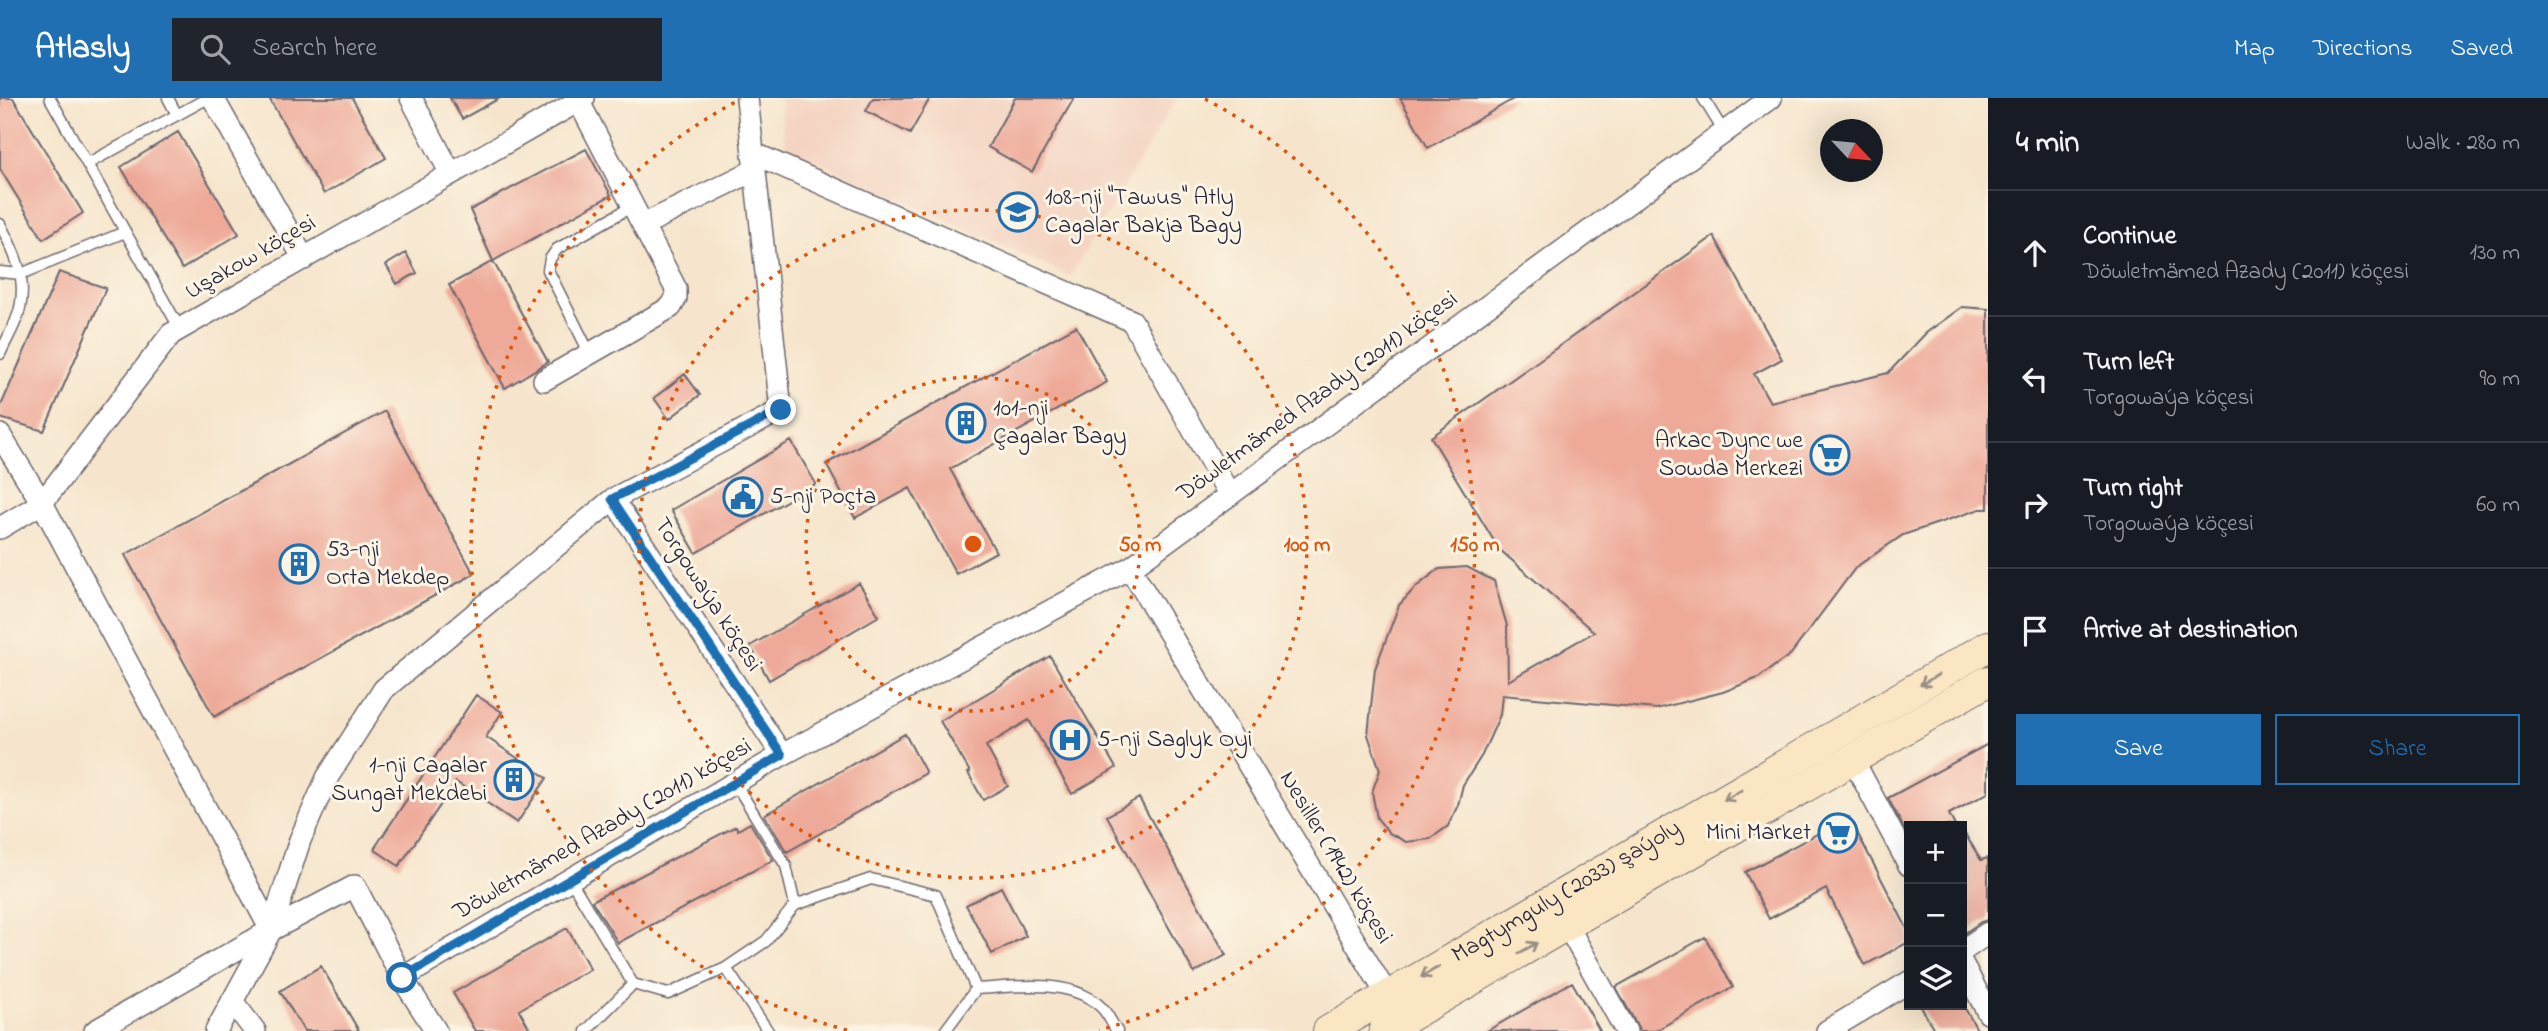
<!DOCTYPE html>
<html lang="en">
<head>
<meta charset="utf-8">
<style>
  body { margin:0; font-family:"Indie Flower",sans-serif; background:#20242c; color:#f1f3f6 }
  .controls { position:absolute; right:21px; bottom:21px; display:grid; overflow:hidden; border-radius:0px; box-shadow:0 7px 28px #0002 }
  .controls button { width:63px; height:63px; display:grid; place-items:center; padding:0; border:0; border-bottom:2px solid #363941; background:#171b24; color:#f1f3f6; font:35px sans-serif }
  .compass { position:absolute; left:1820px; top:21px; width:63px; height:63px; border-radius:50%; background:#171b24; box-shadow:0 7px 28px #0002; rotate:116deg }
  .stop { position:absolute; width:21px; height:21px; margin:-16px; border:5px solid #1f6fb2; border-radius:50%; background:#fff }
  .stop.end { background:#1f6fb2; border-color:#fff; box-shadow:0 2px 7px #0008 }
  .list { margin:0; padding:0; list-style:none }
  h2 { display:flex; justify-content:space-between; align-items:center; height:91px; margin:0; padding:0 28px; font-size:30px }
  h2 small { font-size:23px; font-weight:400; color:#9ea1a6 }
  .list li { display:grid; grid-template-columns:46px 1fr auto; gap:21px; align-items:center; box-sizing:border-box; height:126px; padding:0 28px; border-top:2px solid #363941 }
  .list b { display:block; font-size:26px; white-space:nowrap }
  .list p { margin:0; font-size:23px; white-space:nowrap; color:#9ea1a6 }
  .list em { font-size:23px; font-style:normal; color:#9ea1a6 }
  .actions { display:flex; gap:14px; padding:21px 28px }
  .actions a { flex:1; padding:16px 0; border:2px solid #1f6fb2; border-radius:0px; text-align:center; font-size:24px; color:#1f6fb2 }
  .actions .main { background:#1f6fb2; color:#fff }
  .icon { flex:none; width:38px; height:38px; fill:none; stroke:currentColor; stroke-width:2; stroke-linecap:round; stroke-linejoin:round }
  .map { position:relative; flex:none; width:1988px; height:933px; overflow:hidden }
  header { display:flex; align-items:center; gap:42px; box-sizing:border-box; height:98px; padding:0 35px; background:#1f6fb2; color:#fff }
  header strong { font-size:33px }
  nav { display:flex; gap:38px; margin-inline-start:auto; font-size:24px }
  .search { width:490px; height:63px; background:#20242c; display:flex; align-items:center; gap:18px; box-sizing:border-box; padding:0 24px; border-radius:0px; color:#9ea1a6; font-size:26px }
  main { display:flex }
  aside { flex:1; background:#171b24 }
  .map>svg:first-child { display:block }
  .built { fill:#f4d3c1 }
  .building { fill:#eea998 }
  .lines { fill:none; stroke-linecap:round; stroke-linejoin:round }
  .service-casing { stroke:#6c666e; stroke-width:13 }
  .minor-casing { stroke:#6c666e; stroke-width:24 }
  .secondary-casing { stroke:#6c666e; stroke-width:32 }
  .service { stroke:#fff; stroke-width:10 }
  .minor { stroke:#fff; stroke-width:21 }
  .secondary { stroke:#fbe6c4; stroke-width:30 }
  .oneway { stroke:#998e86 }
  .route { stroke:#1f6fb2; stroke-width:9 }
  .ring { fill:none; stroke:#de560e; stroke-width:3.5; stroke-dasharray:3.5 7 }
  .labels { text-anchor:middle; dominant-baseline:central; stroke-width:6; stroke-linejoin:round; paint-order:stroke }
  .poi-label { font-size:24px; fill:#22223b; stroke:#fcf5e5; text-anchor:start }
  .street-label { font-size:24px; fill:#22223b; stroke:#fcf5e5 }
  .centre { fill:#de560e; stroke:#fcf5e5; stroke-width:3.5 }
  .ring-label { font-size:21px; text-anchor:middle; font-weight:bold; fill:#de560e; stroke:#fcf5e5; stroke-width:6; stroke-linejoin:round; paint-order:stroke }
</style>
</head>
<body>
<header>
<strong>Atlasly</strong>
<div class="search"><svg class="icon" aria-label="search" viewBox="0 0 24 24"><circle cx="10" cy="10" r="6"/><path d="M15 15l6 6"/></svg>Search here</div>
<nav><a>Map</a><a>Directions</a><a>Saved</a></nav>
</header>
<main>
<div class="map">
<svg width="1988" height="933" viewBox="0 0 1988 933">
  <rect width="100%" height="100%" fill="#fcf5e5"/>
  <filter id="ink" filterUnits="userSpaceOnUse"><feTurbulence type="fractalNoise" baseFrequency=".0143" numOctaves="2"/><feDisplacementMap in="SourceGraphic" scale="14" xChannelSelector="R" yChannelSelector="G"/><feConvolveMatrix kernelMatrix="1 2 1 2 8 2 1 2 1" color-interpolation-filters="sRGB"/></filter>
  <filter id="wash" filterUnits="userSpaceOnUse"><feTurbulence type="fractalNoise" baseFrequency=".00686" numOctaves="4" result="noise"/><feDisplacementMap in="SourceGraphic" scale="28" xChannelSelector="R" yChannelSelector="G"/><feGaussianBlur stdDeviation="1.57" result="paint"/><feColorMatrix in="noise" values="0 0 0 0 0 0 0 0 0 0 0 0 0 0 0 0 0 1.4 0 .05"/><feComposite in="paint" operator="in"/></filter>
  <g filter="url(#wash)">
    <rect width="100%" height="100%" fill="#f6e5cc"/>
    <!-- built -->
    <path class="built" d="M780,0H1177L1070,178L785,49Z"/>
    <g id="blocks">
      <!-- building -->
      <path class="building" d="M0,0H13L83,115L43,141L0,71Z
        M269,0H352L386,60L324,96Z
        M450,0H500L462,21Z
        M873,0H930L910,36L866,13Z
        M1015,0H1074L1032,74L988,49Z
        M1400,0H1515L1428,50Z
        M178,34L239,136L182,171L121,69Z
        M586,51L611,97L493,163L470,112Z
        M1714,138L1782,261L1754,276L1770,304L1888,275L1926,235L1962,209L1988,211V411H1980L1903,437L1856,469L1791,556L1758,580L1723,594L1656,611L1502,597L1500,617L1482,657L1463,687L1458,707L1448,728L1430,741L1406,744L1389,735L1377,720L1372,694L1380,672L1368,637L1375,571L1399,507L1416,489L1439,471L1467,469L1494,483L1507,528L1508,583L1594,534L1499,451L1431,339Z
        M406,155L417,175L397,186L386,167Z
        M493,163L548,264L505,290L449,187Z
        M59,174L106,190L44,333L0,320V310Z
        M1076,228L1107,284L950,371L996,454L956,476L910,390L855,420L826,366Z
        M685,276L700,297L669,321L654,300Z
        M385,313L474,476L214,619L125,457Z
        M791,343L816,386L696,455L671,412Z
        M859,485L879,518L769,582L750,548Z
        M1050,558L1116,670L1072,696L1029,622L986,648L1008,688L983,702L968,675L970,674L940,623Z
        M476,597L502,614L486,639L547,680L517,725L456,684L399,768L374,751Z
        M905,636L926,675L787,754L764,717Z
        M1988,646V695L1949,716L1955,728H1909V740L1888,700Z
        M1139,700L1226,857L1194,875L1107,718Z
        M1849,719L1909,834V844L1865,867L1826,791L1769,821L1745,774Z
        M750,725L773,762L618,845L592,803L736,728L738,732Z
        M1962,731L1981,762L1988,760V822L1981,824L1962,837Z
        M1001,789L1026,838L992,856L966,807Z
        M567,830L590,871L519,912L531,933H475L453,895Z
        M1705,839L1733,889L1655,933H1640L1616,889Z
        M321,868L359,933H304L280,893Z
        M1572,884L1600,933H1487Z
        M1920,907H1963L1978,933H1935Z"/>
    </g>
  </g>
  <g filter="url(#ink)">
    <use href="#blocks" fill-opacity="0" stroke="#6c666e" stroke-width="2"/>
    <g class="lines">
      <!-- service casing -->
      <g class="service-casing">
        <path id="service" d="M50,0L180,231
          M168,0L177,17
          M1703,0L1724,34
          M87,66L208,0
          M0,126C14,153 27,179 20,210C17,225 6,242 0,256
          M0,174L21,176L125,134
          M590,256L548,172L550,161L557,151L633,108
          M570,781L633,886L668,896L726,870L766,843L795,807L786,768L735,685
          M795,807L871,781L936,797L976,891
          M726,870L768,933
          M586,933L633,886
          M945,933L976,891C1016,889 1072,879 1102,910C1108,916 1112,926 1117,933"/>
      </g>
      <!-- minor casing -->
      <g class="minor-casing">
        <path id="minor" d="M213,0L304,161
          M411,0L451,76
          M747,0L781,312L613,401L782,657
          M753,55L1132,223L1229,396
          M643,127L755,72
          M544,282L671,209L676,200V191L577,0
          M0,337L42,405L271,832
          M0,430L42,405L171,236L584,0
          M1130,470L1395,910
          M1853,662L1909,767
          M1567,827L1626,933
          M1962,853L1988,835
          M1962,865L1988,915
          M402,880L782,657L1130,470L1771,0
          M232,903L255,933
          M95,933L271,832L355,788L402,880L436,933
          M216,933L271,832L300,742L327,680L384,591L613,401
          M1827,933L1909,884"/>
      </g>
      <!-- secondary casing -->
      <g class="secondary-casing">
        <g id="secondary">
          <path id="s1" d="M1328,933L1988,548"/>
          <path d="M1384,933L1988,583"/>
        </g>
      </g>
      <!-- service -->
      <use href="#service" class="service"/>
      <!-- minor -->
      <use href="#minor" class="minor"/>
      <!-- secondary -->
      <use href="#secondary" class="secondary"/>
    </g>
    <!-- one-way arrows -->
    <defs><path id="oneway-shaft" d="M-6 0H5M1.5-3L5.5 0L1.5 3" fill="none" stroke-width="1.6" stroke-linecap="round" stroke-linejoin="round" transform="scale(1.75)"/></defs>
    <g class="oneway">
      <use href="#oneway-shaft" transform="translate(1929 582) rotate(150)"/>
      <use href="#oneway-shaft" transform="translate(1733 697) rotate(150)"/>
      <use href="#oneway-shaft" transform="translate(1528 850) rotate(-30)"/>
      <use href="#oneway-shaft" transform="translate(1430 874) rotate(150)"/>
    </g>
  </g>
  <g class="lines" filter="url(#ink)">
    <!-- route -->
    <path class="route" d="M402,880L782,657L612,401L781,312"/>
  </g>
  <!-- distance rings -->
  <g class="ring">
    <circle cx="973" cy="446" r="167"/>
    <circle cx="973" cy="446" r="334"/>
    <path d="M847 932A502 502 0 0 1 741 1M1205 1A502 502 0 0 1 1099 932"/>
  </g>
  <!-- icons -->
  <defs>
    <g id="school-ring" transform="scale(2.0125)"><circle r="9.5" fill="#fcf5e5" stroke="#1f6fb2" stroke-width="1.5"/><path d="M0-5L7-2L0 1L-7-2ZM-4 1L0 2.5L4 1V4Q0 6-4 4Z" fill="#1f6fb2"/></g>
    <g id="building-ring" transform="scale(2.0125)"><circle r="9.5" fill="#fcf5e5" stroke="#1f6fb2" stroke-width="1.5"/><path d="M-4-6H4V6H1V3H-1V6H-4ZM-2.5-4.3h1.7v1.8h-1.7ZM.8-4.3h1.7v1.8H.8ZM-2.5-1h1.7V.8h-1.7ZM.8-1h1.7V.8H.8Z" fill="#1f6fb2"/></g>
    <g id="supermarket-ring" transform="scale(2.0125)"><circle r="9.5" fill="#fcf5e5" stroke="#1f6fb2" stroke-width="1.5"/><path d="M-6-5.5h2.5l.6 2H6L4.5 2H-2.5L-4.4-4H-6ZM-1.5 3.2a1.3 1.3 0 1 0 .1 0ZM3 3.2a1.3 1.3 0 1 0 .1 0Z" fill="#1f6fb2"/></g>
    <g id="civic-ring" transform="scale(2.0125)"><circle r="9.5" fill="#fcf5e5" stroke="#1f6fb2" stroke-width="1.5"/><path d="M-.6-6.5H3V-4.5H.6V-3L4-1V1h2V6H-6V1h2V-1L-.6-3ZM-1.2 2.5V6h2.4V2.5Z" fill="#1f6fb2"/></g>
    <g id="hospital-ring" transform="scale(2.0125)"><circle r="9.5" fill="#fcf5e5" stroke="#1f6fb2" stroke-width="1.5"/><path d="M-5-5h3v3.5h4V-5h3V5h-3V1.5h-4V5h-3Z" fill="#1f6fb2"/></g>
  </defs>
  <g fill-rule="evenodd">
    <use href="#school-ring" x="1018" y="114"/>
    <use href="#building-ring" x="966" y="325"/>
    <use href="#supermarket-ring" x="1830" y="357"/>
    <use href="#civic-ring" x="743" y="399"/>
    <use href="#building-ring" x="299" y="466"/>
    <use href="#hospital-ring" x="1070" y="642"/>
    <use href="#building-ring" x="514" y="682"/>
    <use href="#supermarket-ring" x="1838" y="735"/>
  </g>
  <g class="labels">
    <!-- poi labels -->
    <g class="poi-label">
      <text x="1045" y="100">108-nji "Tawus" Atly<tspan x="1045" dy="28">Cagalar Bakja Bagy</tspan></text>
      <text x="993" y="311">101-nji<tspan x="993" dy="28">Çagalar Bagy</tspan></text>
      <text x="1803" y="343" text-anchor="end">Arkac Dync we<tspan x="1803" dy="28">Sowda Merkezi</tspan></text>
      <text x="770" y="399">5-nji Poçta</text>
      <text x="326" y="452">53-nji<tspan x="326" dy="28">Orta Mekdep</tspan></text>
      <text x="1097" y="642">5-nji Saglyk Oyi</text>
      <text x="487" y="668" text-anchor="end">1-nji Cagalar<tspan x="487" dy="28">Sungat Mekdebi</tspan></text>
      <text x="1811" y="735" text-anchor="end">Mini Market</text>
    </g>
    <!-- street labels -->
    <g class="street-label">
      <text transform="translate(251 160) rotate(-30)">Uşakow köçesi</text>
      <text transform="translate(1318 299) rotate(-36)">Döwletmämed Azady (2011) köçesi</text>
      <text transform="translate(707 497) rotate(57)">Torgowaýa köçesi</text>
      <text transform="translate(603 732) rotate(-30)">Döwletmämed Azady (2011) köçesi</text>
      <text transform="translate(1335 760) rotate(59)">Nesiller (1942) köçesi</text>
      <text stroke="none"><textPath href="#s1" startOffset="276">Magtymguly (2033) şaýoly</textPath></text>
    </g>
  </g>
  <circle cx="973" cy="446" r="10" class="centre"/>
  <g class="ring-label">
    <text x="1140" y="453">50 m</text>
    <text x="1307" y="453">100 m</text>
    <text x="1475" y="453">150 m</text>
  </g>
</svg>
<div class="controls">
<button>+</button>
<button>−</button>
<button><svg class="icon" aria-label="layers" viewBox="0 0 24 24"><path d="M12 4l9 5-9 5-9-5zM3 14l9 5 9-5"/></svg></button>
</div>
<svg class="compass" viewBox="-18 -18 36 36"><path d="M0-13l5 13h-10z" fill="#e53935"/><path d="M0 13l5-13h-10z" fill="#9ea1a6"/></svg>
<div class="stop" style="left:402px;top:880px"></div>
<div class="stop end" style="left:781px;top:312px"></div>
</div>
<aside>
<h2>4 min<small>Walk · 280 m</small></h2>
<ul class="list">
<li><svg class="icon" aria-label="ahead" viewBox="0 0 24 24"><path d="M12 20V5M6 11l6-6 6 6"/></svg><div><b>Continue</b><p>Döwletmämed Azady (2011) köçesi</p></div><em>130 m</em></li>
<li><svg class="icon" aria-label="left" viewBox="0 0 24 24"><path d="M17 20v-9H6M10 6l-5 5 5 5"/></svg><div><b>Turn left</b><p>Torgowaýa köçesi</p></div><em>90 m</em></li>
<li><svg class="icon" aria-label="right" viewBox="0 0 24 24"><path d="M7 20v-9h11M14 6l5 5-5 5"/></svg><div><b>Turn right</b><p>Torgowaýa köçesi</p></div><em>60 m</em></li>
<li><svg class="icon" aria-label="arrive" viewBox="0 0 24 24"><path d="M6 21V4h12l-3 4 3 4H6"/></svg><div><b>Arrive at destination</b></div></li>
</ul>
<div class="actions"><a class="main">Save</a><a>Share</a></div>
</aside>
</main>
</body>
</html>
